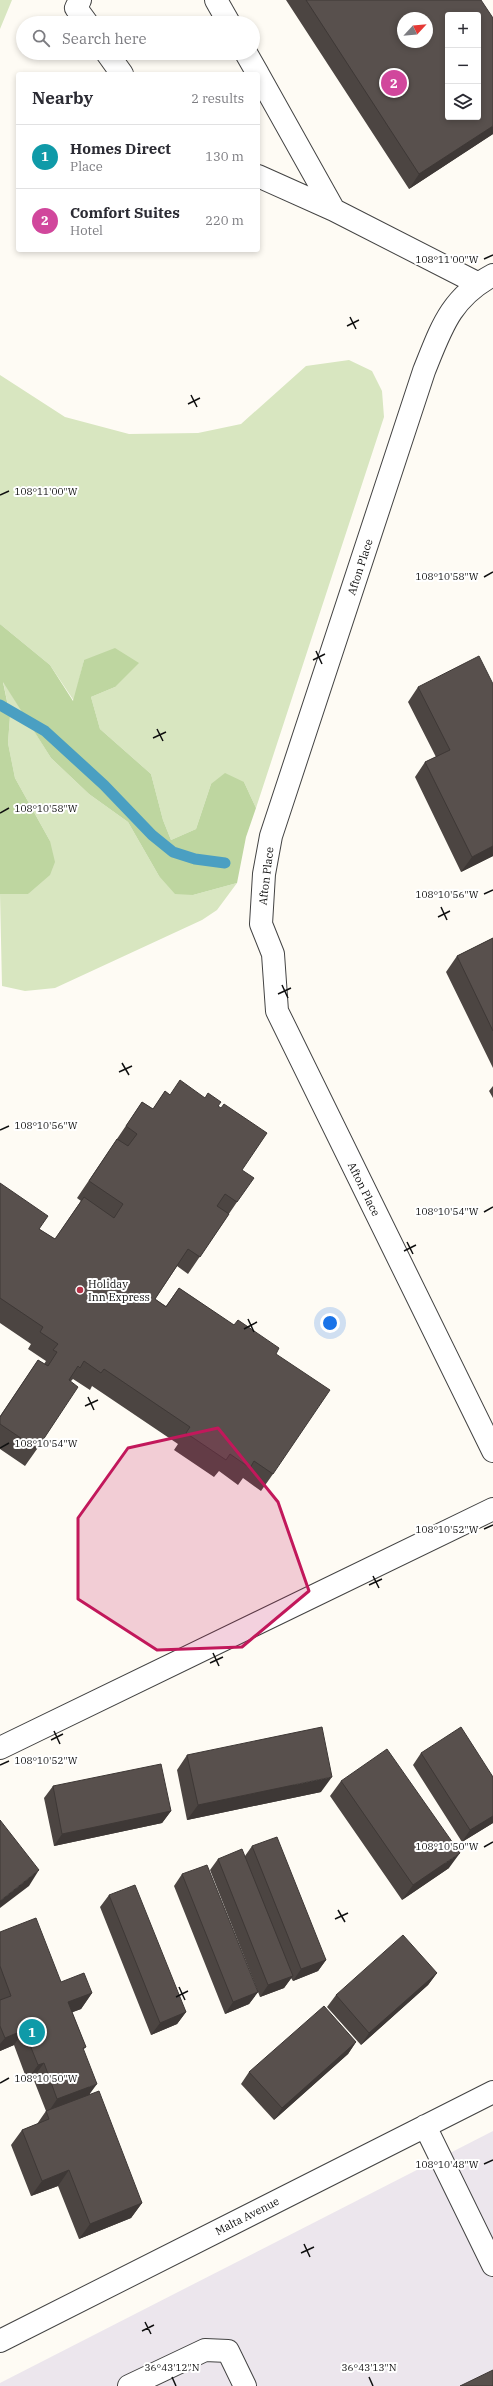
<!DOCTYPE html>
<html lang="en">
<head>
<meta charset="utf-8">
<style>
  body { margin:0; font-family:"IBM Plex Serif",serif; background:#f7f7f7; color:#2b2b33 }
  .controls { position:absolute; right:12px; top:12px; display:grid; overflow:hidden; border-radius:4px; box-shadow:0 2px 6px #0003 }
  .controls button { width:36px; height:36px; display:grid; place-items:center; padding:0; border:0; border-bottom:1px solid #e1e1e2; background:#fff; color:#2b2b33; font:20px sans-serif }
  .compass { position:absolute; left:397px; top:12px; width:36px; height:36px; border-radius:50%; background:#fff; box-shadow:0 2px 6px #0003; rotate:64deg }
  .you { position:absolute; left:330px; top:1323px; width:14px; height:14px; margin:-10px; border:3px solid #fff; border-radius:50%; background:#1a73e8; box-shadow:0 0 0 6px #1a73e833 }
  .badge { display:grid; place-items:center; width:26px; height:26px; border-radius:50%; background:#b53347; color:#fff; font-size:13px; font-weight:700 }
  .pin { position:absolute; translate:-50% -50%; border:2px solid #fff; box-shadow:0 1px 4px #0006 }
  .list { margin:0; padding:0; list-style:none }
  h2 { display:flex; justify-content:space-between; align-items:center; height:52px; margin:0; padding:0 16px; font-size:17px }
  h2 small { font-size:13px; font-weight:400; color:#7c7c81 }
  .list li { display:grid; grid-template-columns:26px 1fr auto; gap:12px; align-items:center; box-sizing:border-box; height:64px; padding:0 16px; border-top:1px solid #e1e1e2 }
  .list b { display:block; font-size:15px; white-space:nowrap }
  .list p { margin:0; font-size:13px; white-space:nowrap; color:#7c7c81 }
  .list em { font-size:13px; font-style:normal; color:#7c7c81 }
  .icon { flex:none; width:22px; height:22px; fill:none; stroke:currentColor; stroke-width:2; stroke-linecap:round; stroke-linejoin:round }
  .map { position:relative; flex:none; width:493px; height:2386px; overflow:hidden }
  .search { position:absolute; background:#fff; box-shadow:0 2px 6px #0003; left:16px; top:16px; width:244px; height:44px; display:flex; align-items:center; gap:10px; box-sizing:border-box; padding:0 14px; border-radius:22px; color:#7c7c81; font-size:15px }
  .panel { position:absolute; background:#fff; box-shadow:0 2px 6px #0003; left:16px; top:72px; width:244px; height:180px; border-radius:4px }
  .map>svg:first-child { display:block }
  .industrial { fill:#ece6ed }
  .green { fill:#d8e6c0 }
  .forest { fill:#bed6a0 }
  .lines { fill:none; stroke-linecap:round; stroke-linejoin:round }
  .stream { stroke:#4a9fc2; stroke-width:11 }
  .minor-casing { stroke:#434343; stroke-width:24 }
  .minor { stroke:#fff; stroke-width:22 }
  .wall { fill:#4c4542 }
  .shaded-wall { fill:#3e3836 }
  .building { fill:#58504d; stroke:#3e3836; fill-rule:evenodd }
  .marked { fill:#c2185b; fill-opacity:0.2; stroke:#c2185b; stroke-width:3; stroke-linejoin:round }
  .ticks { fill:none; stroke:#101010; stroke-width:1.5 }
  .poi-dot { fill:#b53347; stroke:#fff; stroke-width:1.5 }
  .labels { text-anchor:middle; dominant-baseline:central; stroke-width:4; stroke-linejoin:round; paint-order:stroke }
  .street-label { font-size:11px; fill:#101010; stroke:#fff }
  .poi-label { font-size:11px; fill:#101010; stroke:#fff; text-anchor:start }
  .ticks-label { font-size:10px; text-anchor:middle; fill:#101010; stroke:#fff; stroke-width:4; stroke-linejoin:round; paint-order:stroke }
</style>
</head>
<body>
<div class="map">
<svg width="493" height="2386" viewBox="0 0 493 2386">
  <rect width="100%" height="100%" fill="#fefbf4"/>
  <!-- industrial -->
  <path class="industrial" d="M493,2131V2386H0V2383Z"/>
  <!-- green -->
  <path class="green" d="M0,0H12L0,29Z
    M349,360L372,371L382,391L384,417L256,808L244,782L211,784L196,829L171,840L163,820L151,774L100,729L91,697L115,687L84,660L74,701L50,665L0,624V375L65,417L129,434L198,433L241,424L306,366Z
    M3,681L51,758L89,794L128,822L159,876L193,895L237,883L217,910L202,920L55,988L25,991L2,986L0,894H28L50,841L15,778L8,743L10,716Z"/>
  <!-- forest -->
  <path class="forest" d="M0,624L50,665L73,701L84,660L115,648L139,663L115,687L91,697L100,729L151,774L163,820L171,840L196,829L211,784L225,773L244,782L256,808L246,837L237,883L193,895L175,894L159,876L128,822L89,794L51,758L3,682L10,716L8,743L15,778L50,841L55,862L50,875L28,894H0Z"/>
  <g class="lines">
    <!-- stream -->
    <path class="stream" d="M0,705L45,731L104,785L152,835L173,852L195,859L225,863"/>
    <!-- minor casing -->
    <g class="minor-casing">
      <path id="minor" d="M80,0L76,8L87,23
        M216,0L229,23
        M107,53L122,74
        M246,53L258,74
        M258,74L334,210
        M258,176L334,210L477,283
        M493,275C450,298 441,329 424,371L271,836L264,874L261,924L273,954L277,1011L493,1451
        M0,1748L493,1509
        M425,2126L493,2265
        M0,2341L493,2092
        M129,2386L205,2350L228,2351L245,2386"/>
    </g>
    <!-- minor -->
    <use href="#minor" class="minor"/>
  </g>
  <!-- wall -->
  <path class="wall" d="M286,0H481L493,134L409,189Z
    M493,684V856L461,872L415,777L425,762L436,757L408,702L418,687Z
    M493,938V1068L446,972L457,956Z
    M493,1086V1098L489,1091Z
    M165,1091L170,1095L205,1098L218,1106L242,1170L237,1202L188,1274L177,1266L155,1299L166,1306L179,1288L276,1354L273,1474L261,1491L243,1478L238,1485L219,1471L214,1477L174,1450L178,1444L92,1386L90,1390L73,1379L70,1382L37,1449L25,1466L0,1449V1416L38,1360L44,1364L46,1361L28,1349L31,1344L0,1323V1183L39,1229L55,1239L81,1201L77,1198L142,1102L153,1109Z
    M421,1753L493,1777V1823L462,1842L413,1765Z
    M187,1755L321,1792L187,1820L177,1770Z
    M341,1781L449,1868L402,1900L330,1796Z
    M53,1786L171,1811L162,1823L54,1846L44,1798Z
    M252,1846L326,1960L318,1971L293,1981L291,1978L284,1988L260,1997L210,1870L218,1859L245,1856Z
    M182,1874L258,1992L249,2004L225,2014L174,1886Z
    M109,1895L186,2012L177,2024L151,2035L100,1907Z
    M0,1932L61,1982L92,1993L81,2009L72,2012L86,2047L83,2050L90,2094L142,2203L131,2218L79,2239L58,2186L31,2196L11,2145L22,2130L37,2124L46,2111L33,2078L27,2080L14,2045L0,2051Z
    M437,1973L428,1985L361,2045L327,2007L336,1995Z
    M356,2042L348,2054L274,2120L241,2084L249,2072Z"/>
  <!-- shaded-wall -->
  <path class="shaded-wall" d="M493,126V134L409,189L419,174Z
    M493,846V856L461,872L472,857Z
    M332,1777L321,1792L187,1820L198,1805Z
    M171,1811L162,1823L54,1846L62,1834Z
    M493,1816V1823L462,1842L470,1830Z
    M460,1853L449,1868L402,1900L413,1885Z
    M39,1870L29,1886L0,1908V1901Z
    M326,1960L318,1971L293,1981L301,1969Z
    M437,1973L428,1985L361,2045L369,2033Z
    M293,1976L284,1988L260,1997L268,1985Z
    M258,1992L249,2004L225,2014L233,2002Z
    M92,1993L81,2009L58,2018L68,2002Z
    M186,2012L177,2024L151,2035L160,2023Z
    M24,2030L14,2045L0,2051V2044L5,2038Z
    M356,2042L348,2054L274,2120L282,2108Z
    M44,2063L33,2078L27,2080L38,2065Z
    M97,2084L86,2099L47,2114L57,2099Z
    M69,2170L58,2186L31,2196L42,2181Z
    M142,2203L131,2218L79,2239L90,2224Z"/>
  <!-- building -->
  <path class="building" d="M306,0H481L493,18V126L419,174ZM448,15H478V117H448ZM403,18H427V42H403Z
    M479,656L493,684V846L472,857L425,762L450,750L418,687Z
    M493,938V1031L457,956Z
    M180,1080L205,1098L208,1093L221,1102L218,1106L221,1108L224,1104L267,1133L242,1170L254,1178L237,1202L225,1194L217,1206L229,1214L200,1257L188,1249L155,1299L166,1307L179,1288L234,1325L238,1320L279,1348L276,1354L330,1390L273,1474L254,1461L250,1468L230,1454L226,1460L186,1433L190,1427L104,1369L101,1373L84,1361L80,1368L78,1366L69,1380L78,1387L37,1449L0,1424V1417L38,1360L48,1366L57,1352L53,1350L58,1344L40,1332L43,1327L0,1298V1183L48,1216L39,1229L55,1239L84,1197L114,1218L123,1204L89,1181L117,1139L128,1146L137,1134L126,1126L142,1102L153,1109L165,1091L170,1095Z
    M322,1727L332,1777L198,1805L187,1755Z
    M461,1727L493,1777V1816L470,1830L421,1753Z
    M387,1749L460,1853L413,1885L341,1781Z
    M161,1764L171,1811L62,1834L53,1786Z
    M0,1820L39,1870L0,1901Z
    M277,1837L326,1960L301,1969L252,1846Z
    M242,1849L293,1976L268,1985L218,1859Z
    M207,1865L258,1992L233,2002L182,1874Z
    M135,1885L186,2012L160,2023L109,1895Z
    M36,1918L61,1982L84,1973L92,1993L68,2002L86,2047L83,2048L97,2084L57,2099L44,2063L38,2065L24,2030L5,2038L0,2026V2000L11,1996L0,1966V1932Z
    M403,1935L437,1973L369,2033L336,1995Z
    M324,2006L356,2042L282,2108L249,2072Z
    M99,2091L142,2203L90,2224L69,2170L42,2181L22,2130L49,2119L46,2111Z
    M493,2370V2386H460Z"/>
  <!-- marked area -->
  <path class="marked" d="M218,1428L278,1502L309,1591L242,1647L157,1650L78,1599V1518L128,1448Z"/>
  <!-- ticks -->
  <path class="ticks" d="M484,259L493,255M350,317L356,329M347,326L359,320M191,395L197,407M188,404L200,398M0,495L9,491M484,577L493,572M316,651L322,664M313,660L325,654M157,729L163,741M153,738L166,732M0,813L9,808M484,894L493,890M441,907L447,920M438,917L450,911M282,985L288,998M278,994L291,988M122,1063L129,1075M119,1072L132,1066M0,1130L9,1126M484,1212L493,1207M407,1242L413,1254M404,1251L416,1245M248,1319L254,1332M244,1329L257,1322M88,1397L94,1410M85,1406L98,1400M0,1448L9,1443M484,1529L493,1525M373,1576L379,1588M369,1585L382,1579M213,1653L219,1666M210,1663L223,1657M54,1731L60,1744M51,1740L63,1734M0,1765L9,1761M484,1847L493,1842M338,1910L345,1922M335,1919L348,1913M179,1987L185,2000M176,1997L188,1991M0,2083L9,2078M484,2164L493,2160M304,2244L310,2257M301,2253L314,2247M145,2322L151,2334M142,2331L154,2325M172,2377L176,2386M369,2377L373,2386"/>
  <!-- markers -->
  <circle class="poi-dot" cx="80" cy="1290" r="4"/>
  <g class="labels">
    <!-- street labels -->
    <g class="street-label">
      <text transform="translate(360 567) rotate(-72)">Afton Place</text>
      <text transform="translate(266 876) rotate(-83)">Afton Place</text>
      <text transform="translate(364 1189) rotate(64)">Afton Place</text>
      <text transform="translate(247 2216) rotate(-27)">Malta Avenue</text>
    </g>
    <!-- poi labels -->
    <g class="poi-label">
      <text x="88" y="1284">Holiday<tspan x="88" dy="13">Inn Express</tspan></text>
    </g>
  </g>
  <g class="ticks-label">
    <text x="447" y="263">108°11'00"W</text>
    <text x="46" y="495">108°11'00"W</text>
    <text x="447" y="580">108°10'58"W</text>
    <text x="46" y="812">108°10'58"W</text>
    <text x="447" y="898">108°10'56"W</text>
    <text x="46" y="1129">108°10'56"W</text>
    <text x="447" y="1215">108°10'54"W</text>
    <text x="46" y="1447">108°10'54"W</text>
    <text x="447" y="1533">108°10'52"W</text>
    <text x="46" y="1764">108°10'52"W</text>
    <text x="447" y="1850">108°10'50"W</text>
    <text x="46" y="2082">108°10'50"W</text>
    <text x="447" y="2168">108°10'48"W</text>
    <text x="172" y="2371">36°43'12"N</text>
    <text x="369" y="2371">36°43'13"N</text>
  </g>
</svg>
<div class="controls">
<button>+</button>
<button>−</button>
<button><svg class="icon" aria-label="layers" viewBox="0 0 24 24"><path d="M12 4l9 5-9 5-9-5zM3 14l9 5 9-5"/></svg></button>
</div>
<svg class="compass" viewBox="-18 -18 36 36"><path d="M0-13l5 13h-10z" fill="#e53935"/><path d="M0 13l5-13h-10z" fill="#7c7c81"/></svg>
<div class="you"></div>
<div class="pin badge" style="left:32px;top:2032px;background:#0f9aa8">1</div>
<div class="pin badge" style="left:394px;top:83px;background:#d1479c">2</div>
<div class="search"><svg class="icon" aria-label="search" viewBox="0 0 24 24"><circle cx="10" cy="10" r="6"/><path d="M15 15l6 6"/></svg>Search here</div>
<section class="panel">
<h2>Nearby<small>2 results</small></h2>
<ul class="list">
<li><span class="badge" style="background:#0f9aa8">1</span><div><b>Homes Direct</b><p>Place</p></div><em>130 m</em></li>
<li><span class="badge" style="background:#d1479c">2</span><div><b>Comfort Suites</b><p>Hotel</p></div><em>220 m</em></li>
</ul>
</section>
</div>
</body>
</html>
